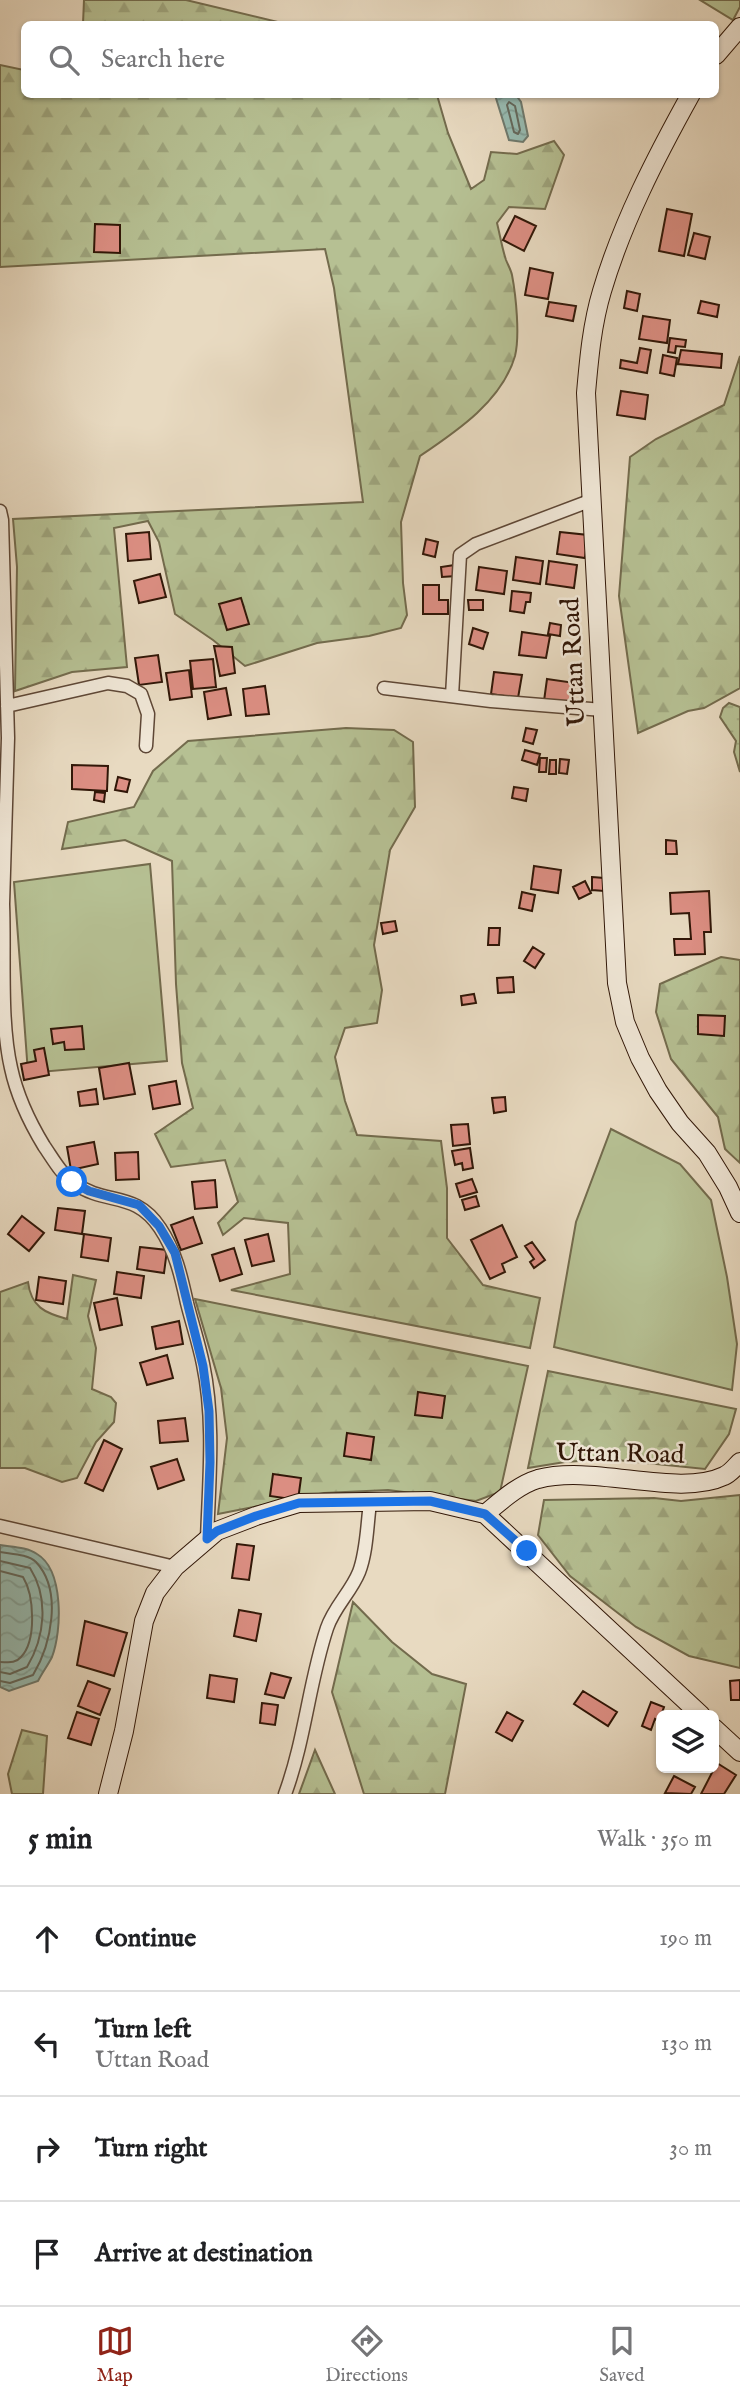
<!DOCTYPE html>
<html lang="en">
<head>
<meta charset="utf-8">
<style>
  body { margin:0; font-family:"IM FELL English",serif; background:#f2f2f2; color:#202124 }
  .controls { position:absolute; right:21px; bottom:21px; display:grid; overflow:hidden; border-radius:10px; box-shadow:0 2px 5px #0004 }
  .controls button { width:63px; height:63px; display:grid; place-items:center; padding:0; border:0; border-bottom:2px solid #e0e0e0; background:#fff; color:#202124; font:35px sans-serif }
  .stop { position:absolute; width:21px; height:21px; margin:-16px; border:5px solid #1a73e8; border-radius:50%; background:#fff }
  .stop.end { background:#1a73e8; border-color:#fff; box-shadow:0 2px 7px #0008 }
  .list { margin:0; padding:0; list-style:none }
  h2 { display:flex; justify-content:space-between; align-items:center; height:91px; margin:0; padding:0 28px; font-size:30px }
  h2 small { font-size:23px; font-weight:400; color:#757577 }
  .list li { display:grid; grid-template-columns:46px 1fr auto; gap:21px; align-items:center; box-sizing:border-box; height:105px; padding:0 28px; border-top:2px solid #e0e0e0 }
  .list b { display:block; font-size:26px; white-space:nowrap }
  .list p { margin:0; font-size:23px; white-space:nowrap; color:#757577 }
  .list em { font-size:23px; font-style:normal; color:#757577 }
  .icon { flex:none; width:38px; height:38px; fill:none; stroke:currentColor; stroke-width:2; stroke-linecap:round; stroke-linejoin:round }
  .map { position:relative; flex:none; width:740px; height:1794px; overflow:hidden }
  .search { position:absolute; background:#fff; box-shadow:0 2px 5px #0004; left:21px; right:21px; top:21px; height:77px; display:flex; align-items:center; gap:18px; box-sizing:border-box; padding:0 24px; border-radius:10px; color:#757577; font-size:26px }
  .sheet { height:511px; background:#fff }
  nav { display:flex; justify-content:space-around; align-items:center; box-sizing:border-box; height:98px; border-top:2px solid #e0e0e0; background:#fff; font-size:19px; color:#757577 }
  nav a { display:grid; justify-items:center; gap:4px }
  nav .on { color:#8f2418 }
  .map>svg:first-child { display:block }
  .green { fill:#b6c093; stroke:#736b4d; stroke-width:2 }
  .forest { fill:url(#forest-firs); stroke:#736b4d; stroke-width:2 }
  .wetland { fill:url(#wetland-marsh); stroke:#736b4d; stroke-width:2 }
  .water { fill:url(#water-waves); stroke:#6e796d; stroke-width:2 }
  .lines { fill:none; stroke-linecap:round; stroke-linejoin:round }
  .shore { stroke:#64685c; stroke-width:2 }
  .building { fill:#dd8f84; stroke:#301607; stroke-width:2 }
  .street-casing { stroke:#5e4736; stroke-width:15 }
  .secondary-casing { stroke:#301607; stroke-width:20 }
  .street { stroke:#f0e7d7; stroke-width:12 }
  .secondary { stroke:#f0e7d7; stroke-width:18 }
  .route { stroke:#1a73e8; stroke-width:9 }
  .labels { text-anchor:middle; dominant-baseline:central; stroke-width:5; stroke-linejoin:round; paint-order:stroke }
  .street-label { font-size:26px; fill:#301607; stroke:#f0e7d7 }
</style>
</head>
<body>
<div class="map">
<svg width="740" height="1794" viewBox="0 0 740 1794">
  <defs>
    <pattern id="forest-firs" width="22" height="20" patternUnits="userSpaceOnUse" patternTransform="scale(1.75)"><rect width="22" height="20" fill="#b6c093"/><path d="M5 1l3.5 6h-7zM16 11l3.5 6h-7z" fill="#9da47d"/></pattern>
    <pattern id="wetland-marsh" width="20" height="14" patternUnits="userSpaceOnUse" patternTransform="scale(1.75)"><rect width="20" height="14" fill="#b6c093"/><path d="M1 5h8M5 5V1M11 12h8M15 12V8" fill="none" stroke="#9da47d"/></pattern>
    <pattern id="water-waves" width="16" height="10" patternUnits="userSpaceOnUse" patternTransform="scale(1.75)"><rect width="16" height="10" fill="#97bbb1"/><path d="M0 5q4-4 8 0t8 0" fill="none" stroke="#82a097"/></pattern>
  </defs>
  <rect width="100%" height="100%" fill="#e8dac1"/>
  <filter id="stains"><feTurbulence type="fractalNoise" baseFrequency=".00286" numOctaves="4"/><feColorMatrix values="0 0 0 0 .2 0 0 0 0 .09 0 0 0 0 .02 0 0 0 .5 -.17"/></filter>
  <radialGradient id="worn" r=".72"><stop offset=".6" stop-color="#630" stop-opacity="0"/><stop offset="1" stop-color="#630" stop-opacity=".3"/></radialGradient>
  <!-- green -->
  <path class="green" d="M700,0H740V7L733,20Z
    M150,864L167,1061L28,1073L14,882Z
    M611,1129L680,1164L711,1200L727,1277L737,1344L732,1390L554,1347L576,1222Z"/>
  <!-- forest -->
  <path class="forest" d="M84,0H186L286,24H83Z
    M0,65L24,70V94L437,95L448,133L471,189L484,180L491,152L517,154L554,141L564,155L545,209L509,207L497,223C500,235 502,248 506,260C508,265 511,270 512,275C516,296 520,336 515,356C502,401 457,431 420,456L401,522L403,583L407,615L401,628L369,636L317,643L245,666L213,640L175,614L159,542L148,521L114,528L127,667L72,672L15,691L17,567L13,519L363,502L334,288L325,249L0,267Z
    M740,356V688L704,708L688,711L638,733L619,596L630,457L656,439L724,405Z
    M346,728L394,730L413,742L415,807L390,850L374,945L382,990L377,1023L345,1028L335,1057L345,1101L357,1135L441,1141L447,1188V1238L483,1285L540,1298L530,1348L231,1290L290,1274L288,1223L244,1218L223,1235L218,1223L238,1202L225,1160L171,1167L155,1134L193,1108L182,1063L176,984L172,861L125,840L62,849L68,822L134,807L153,771L188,741Z
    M721,957L740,960V1163L725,1149L718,1117L671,1059L656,1012L660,984Z
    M73,1275L96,1280L88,1316L96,1348L92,1389L111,1397L116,1403L114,1422L96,1442L77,1478L62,1482L25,1468H0V1292L28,1282C31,1307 45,1313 67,1319Z
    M195,1299L528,1366L500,1492L476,1501L388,1490L324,1493L218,1514L227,1438L221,1388Z
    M548,1371L736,1409L729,1434L705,1469L607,1459L565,1462L528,1468Z
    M740,1495V1668L689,1656L636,1627L570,1576L538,1535L544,1500L654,1498L681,1501Z
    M353,1602L392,1642L432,1674L466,1684L445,1794H364L332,1692Z
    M22,1730L47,1736L43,1794H12L8,1774Z
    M315,1750L335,1794H299Z"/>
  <!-- wetland -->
  <path class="wetland" d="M729,703L740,707V772L734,752L736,741L720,717L723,708Z"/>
  <!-- water -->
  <path class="water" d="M495,95H516L521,102L528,136L523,142L509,140Z
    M0,1545C12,1547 27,1547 37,1554C64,1570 62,1631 52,1657C48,1665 42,1673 38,1681L9,1691L0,1687Z"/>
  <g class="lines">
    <!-- shore -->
    <path class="shore" d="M509,102L515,106L520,130L518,134L514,132L507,105Z
      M0,1552C11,1554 28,1554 36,1562C63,1591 51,1645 33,1675L10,1683L0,1681
      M0,1561L30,1568C49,1598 45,1637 27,1667L10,1674L0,1672
      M0,1571L23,1577C34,1595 37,1640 21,1657C15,1664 8,1662 0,1662"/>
  </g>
  <!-- building -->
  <path class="building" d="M667,209L692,214L684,256L659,251Z
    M515,216L536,226L524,251L503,240Z
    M95,224L120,225V253L94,252Z
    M694,233L710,237L705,259L688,255Z
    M530,268L553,273L548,299L525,295Z
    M627,291L640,294L637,311L624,308Z
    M701,301L719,305L717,317L698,313Z
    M549,302L576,306L573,321L546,316Z
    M643,316L670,320L667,343L639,339Z
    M670,338L686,340L685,347L676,346L675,353L668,352Z
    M640,348L651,350L647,373L620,368L621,360L637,363Z
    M681,350L722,354L721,368L678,364Z
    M663,355L677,358L674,376L660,373Z
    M621,391L648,395L645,419L617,415Z
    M149,532L151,559L128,561L126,534Z
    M560,532L588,535L585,558L557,554Z
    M426,539L438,542L435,557L423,554Z
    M516,557L543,561L540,584L513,580Z
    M549,561L577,565L574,588L546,584Z
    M455,565L456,576L442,577L441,567Z
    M479,567L507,571L504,594L476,590Z
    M160,574L166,597L139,603L134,581Z
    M423,585H439V600H448V614H423Z
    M512,591L531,593L530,602H526L524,613L510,611Z
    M241,598L249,624L227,630L219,604Z
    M468,600H483V610H469Z
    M550,623L561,625L560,636L548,634Z
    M473,628L488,633L483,649L469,644Z
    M522,632L550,636L546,658L519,655Z
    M214,646L232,647L235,673L220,676Z
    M158,655L162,682L139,685L135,658Z
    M213,659L216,687L193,689L190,661Z
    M189,670L192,697L170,700L166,673Z
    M494,672L522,675L518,698L491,694Z
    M547,679L575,683L572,705L544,701Z
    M265,686L269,714L246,716L243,689Z
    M226,688L231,715L208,719L204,692Z
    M526,728L537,730L533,744L523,741Z
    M525,750L540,754L537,765L522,760Z
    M540,758H547L546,772H539Z
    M560,759L569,760L567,774L559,773Z
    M550,760H556V774H549Z
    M72,765L108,766L107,791L72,789Z
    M118,777L130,780L127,792L115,790Z
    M514,787L528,789L526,801L512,798Z
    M95,792L105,793L104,802L94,800Z
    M666,840L676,841L677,854H666Z
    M534,866L561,870L558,893L531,889Z
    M592,877L604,878V891L592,890Z
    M585,881L591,893L579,899L573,887Z
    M709,891L711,932H704L705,954L675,955L674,939H691L689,913L671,914L670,893Z
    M522,892L535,895L532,911L519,908Z
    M395,921L397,931L383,934L381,923Z
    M489,928H500L499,945H488Z
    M533,947L544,954L535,968L524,961Z
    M513,977L514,992L498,993L497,978Z
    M474,994L476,1003L462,1005L461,996Z
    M698,1015L725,1016L724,1036L698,1034Z
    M82,1026L84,1049L65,1050L64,1042L53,1044L51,1029Z
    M44,1048L49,1075L24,1080L21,1064L36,1061L34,1050Z
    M129,1063L135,1094L104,1099L99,1068Z
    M176,1081L180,1104L153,1109L149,1086Z
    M96,1089L98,1104L80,1106L78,1092Z
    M505,1097L506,1111L494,1113L492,1098Z
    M468,1124L470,1144L453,1146L451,1125Z
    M94,1142L98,1164L71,1170L67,1147Z
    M470,1148L473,1168L463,1170L462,1163L455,1165L452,1151Z
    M138,1152L139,1179L116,1180L115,1153Z
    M472,1179L477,1192L460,1197L456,1184Z
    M215,1180L217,1207L195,1209L192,1182Z
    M476,1196L479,1206L465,1210L462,1200Z
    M58,1208L85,1211L82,1234L55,1230Z
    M22,1216L44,1233L29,1251L8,1234Z
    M193,1217L202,1243L181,1250L171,1225Z
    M502,1225L517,1257L502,1264L505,1272L490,1279L471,1240Z
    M84,1234L111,1238L108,1261L81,1257Z
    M268,1234L274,1261L252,1266L245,1240Z
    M532,1242L545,1260L534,1268L530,1262L534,1259L525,1246Z
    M140,1247L167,1250L164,1273L137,1269Z
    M234,1248L242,1274L220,1281L212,1255Z
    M117,1272L144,1276L141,1298L114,1294Z
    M39,1277L66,1281L63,1304L36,1300Z
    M117,1298L122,1325L100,1330L94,1303Z
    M179,1321L183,1344L156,1349L152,1327Z
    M167,1355L173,1378L147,1385L140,1363Z
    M418,1392L445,1396L442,1418L415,1415Z
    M185,1418L188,1441L160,1443L158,1421Z
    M347,1433L374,1437L371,1460L344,1456Z
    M104,1440L122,1449L103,1491L85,1483Z
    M177,1459L184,1480L158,1489L151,1467Z
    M273,1474L301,1478L298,1500L270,1496Z
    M237,1544L254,1546L249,1580L232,1578Z
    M239,1610L261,1614L256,1641L234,1636Z
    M85,1621L127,1633L114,1676L77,1665Z
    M271,1673L291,1678L284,1698L265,1694Z
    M210,1675L237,1679L234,1702L207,1698Z
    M740,1680V1700H731L730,1681Z
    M88,1681L110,1689L100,1715L78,1706Z
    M583,1691L617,1712L608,1726L574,1704Z
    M651,1702L664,1707L659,1721L655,1719L651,1730L642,1726Z
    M262,1703L278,1705L275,1725L260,1723Z
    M77,1712L99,1719L91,1745L68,1738Z
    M507,1712L523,1721L512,1741L496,1732Z
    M717,1763L736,1775L724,1794H701Z
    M674,1776L695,1787L691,1794L665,1793Z"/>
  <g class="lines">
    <!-- street casing -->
    <g class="street-casing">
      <path id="street" d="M0,511L2,520L8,738L3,904H0
        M384,688L491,701L603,710
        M452,696L460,555L476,544L592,500
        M7,706L108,683L127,686L141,694L148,714L146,746
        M3,904C5,955 0,1020 11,1068C17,1096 30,1123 44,1146C53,1159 61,1174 74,1183C106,1206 135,1190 160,1228C176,1252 181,1276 187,1303C192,1323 199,1344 203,1364C215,1421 209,1481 207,1539
        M0,1526L175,1567
        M285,1794C305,1740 309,1682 327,1628C334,1607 351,1592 359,1572C367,1551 367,1525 370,1503"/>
    </g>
    <!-- secondary casing -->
    <g class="secondary-casing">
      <path id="secondary" d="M716,55L740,27
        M691,94C656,157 622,223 602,291C592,324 589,359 586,393L617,983L625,1022L640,1058L658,1091L680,1123L707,1153L728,1187L740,1213
        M485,1514L701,1715
        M714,1728L740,1752
        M108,1794L124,1731L144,1621L155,1593L175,1567L217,1531L256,1516L299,1503L430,1501L485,1514C501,1501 518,1485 538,1479C594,1464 678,1498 724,1476C731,1473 735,1467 740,1462"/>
    </g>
    <!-- street -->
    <use href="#street" class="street"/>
    <!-- secondary -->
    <use href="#secondary" class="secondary"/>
  </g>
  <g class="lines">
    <!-- route -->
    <path class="route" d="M72,1182L89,1191L139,1205L159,1226L175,1253L203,1366L209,1411L210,1462L207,1539L217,1531L256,1516L299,1503L430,1501L485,1514L527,1551"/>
  </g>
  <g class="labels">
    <!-- street labels -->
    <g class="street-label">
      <text transform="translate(574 662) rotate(-93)">Uttan Road</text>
      <text transform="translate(620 1454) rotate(1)">Uttan Road</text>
    </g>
  </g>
  <rect width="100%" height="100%" filter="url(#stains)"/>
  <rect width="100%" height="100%" fill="url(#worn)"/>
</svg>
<div class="controls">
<button><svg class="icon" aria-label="layers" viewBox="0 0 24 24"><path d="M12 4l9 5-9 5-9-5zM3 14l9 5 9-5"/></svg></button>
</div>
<div class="stop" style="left:72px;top:1182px"></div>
<div class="stop end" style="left:527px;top:1551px"></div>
<div class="search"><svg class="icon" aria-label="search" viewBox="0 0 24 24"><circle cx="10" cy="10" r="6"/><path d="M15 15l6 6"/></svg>Search here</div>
</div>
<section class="sheet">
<h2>5 min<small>Walk · 350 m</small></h2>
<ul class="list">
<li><svg class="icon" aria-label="ahead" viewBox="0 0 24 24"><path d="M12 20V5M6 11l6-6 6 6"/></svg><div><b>Continue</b></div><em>190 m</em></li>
<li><svg class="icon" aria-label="left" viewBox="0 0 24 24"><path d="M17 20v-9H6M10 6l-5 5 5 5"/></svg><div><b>Turn left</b><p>Uttan Road</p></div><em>130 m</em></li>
<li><svg class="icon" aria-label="right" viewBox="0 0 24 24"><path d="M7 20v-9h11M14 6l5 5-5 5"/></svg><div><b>Turn right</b></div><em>30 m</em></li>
<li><svg class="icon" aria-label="arrive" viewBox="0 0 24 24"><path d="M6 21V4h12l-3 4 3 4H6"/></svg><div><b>Arrive at destination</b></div></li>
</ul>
</section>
<nav>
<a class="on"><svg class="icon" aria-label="map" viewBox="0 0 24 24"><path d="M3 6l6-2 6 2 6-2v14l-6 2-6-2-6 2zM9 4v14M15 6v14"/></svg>Map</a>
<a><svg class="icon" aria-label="directions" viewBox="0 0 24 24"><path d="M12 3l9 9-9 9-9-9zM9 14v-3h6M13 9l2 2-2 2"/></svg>Directions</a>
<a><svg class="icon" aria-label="saved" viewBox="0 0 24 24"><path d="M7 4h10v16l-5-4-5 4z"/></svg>Saved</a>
</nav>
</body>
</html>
